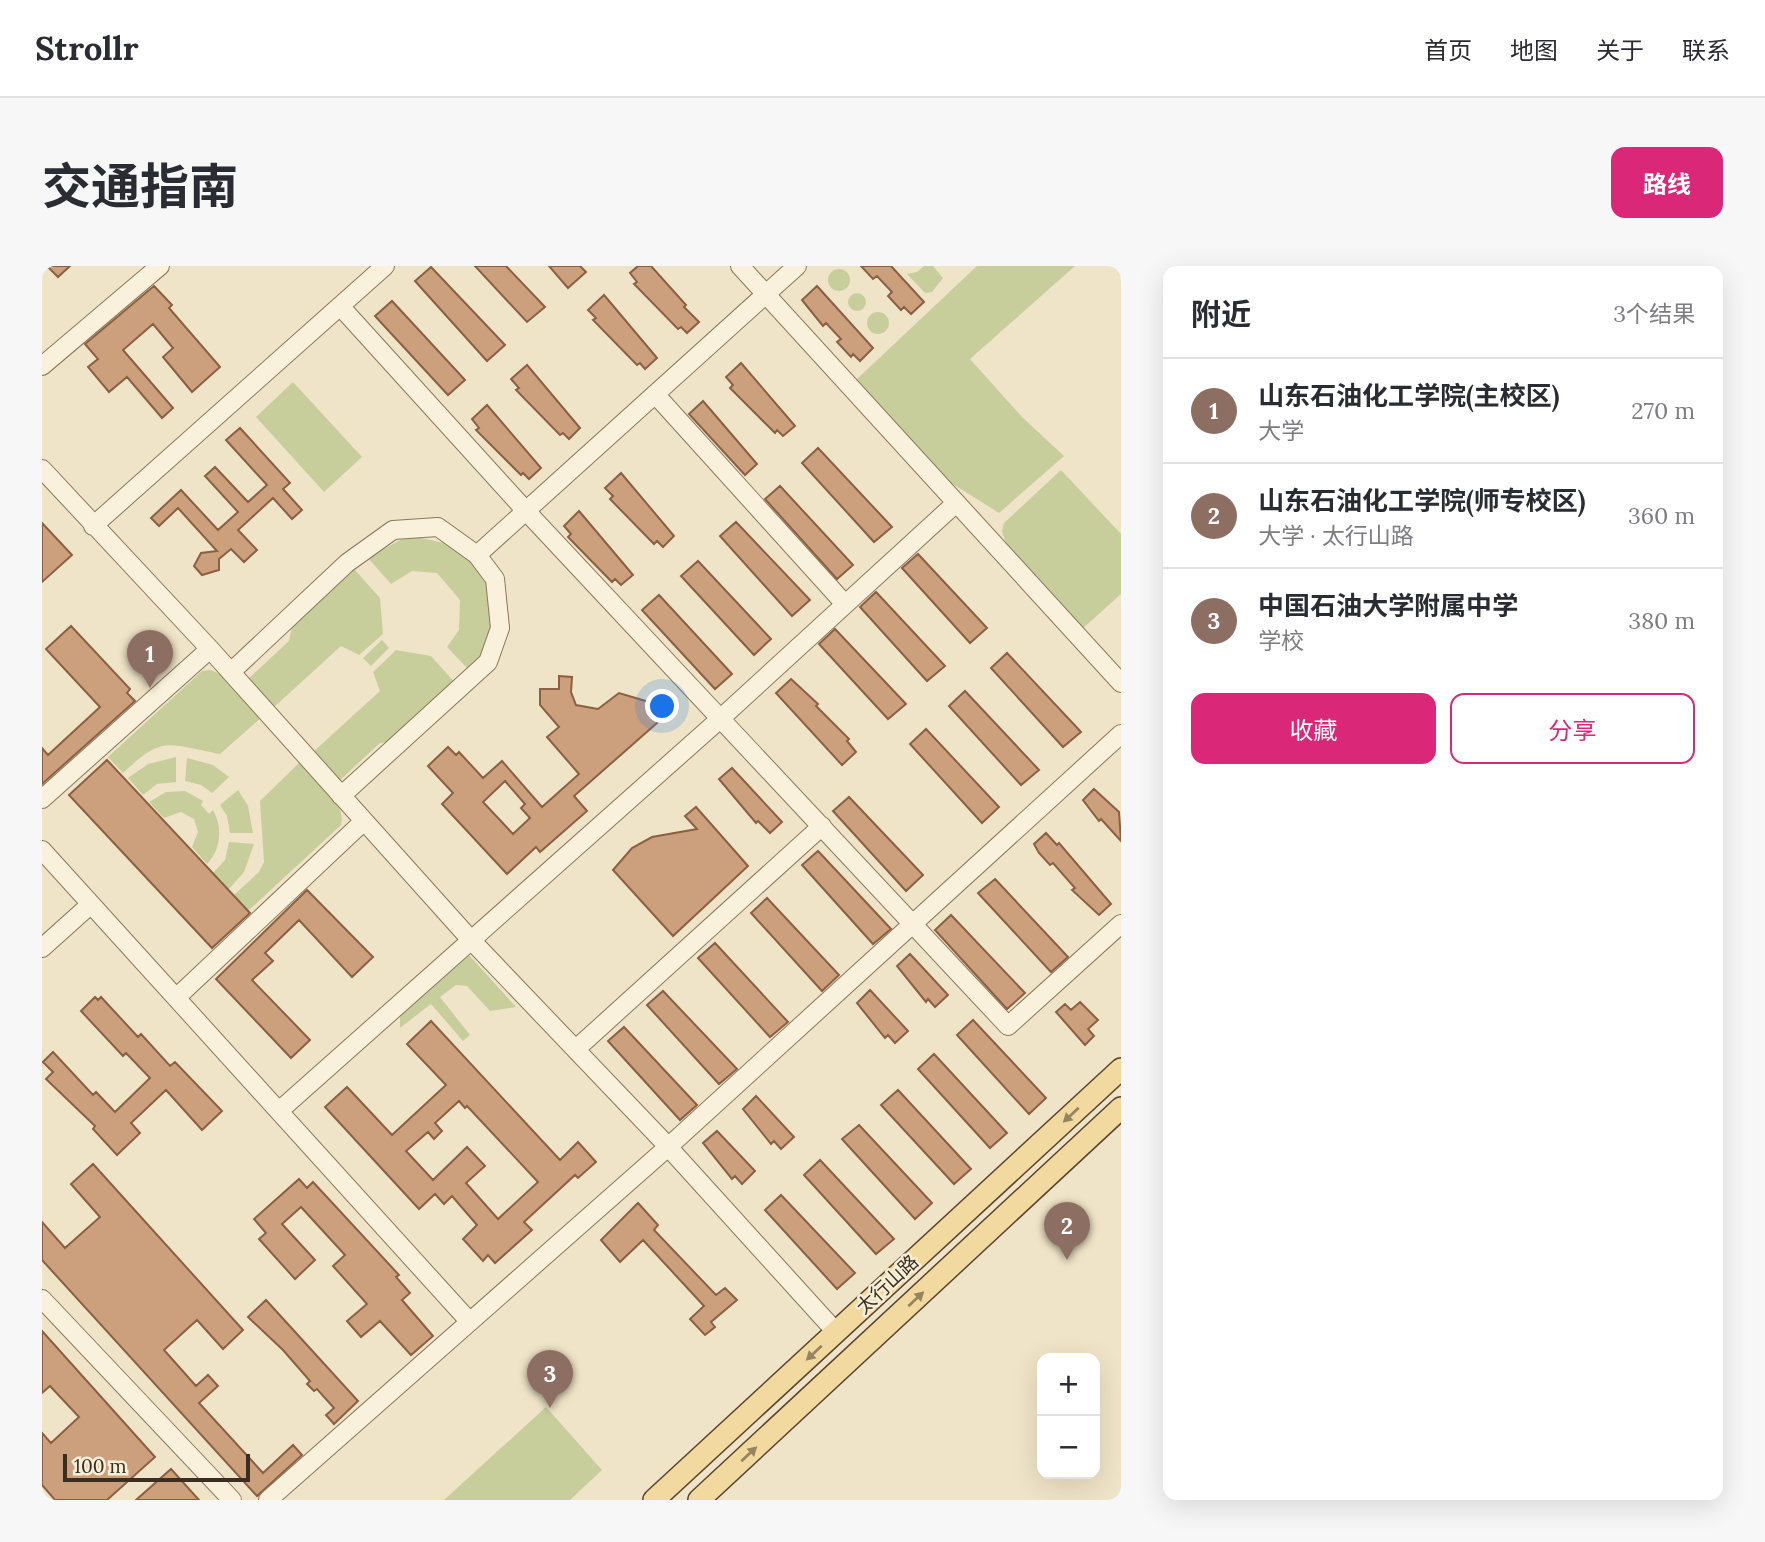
<!DOCTYPE html>
<html lang="zh">
<head>
<meta charset="utf-8">
<style>
  body { margin:0; font-family:Lora,"Noto Sans SC",serif; background:#f7f7f7; color:#2b2b33 }
  .controls { position:absolute; right:21px; bottom:21px; display:grid; overflow:hidden; border-radius:14px; box-shadow:0 7px 28px #0002 }
  .controls button { width:63px; height:63px; display:grid; place-items:center; padding:0; border:0; border-bottom:2px solid #e1e1e2; background:#fff; color:#2b2b33; font:35px sans-serif }
  .scale { position:absolute; left:21px; bottom:18px; width:187px; box-sizing:border-box; padding-left:7px; border:4px solid #3b2e20; border-top:0; font-size:19px; line-height:24px; white-space:nowrap; color:#3b2e20; -webkit-text-stroke:5px #f6eed7; paint-order:stroke }
  .you { position:absolute; left:621px; top:441px; width:24px; height:24px; margin:-18px; border:5px solid #fff; border-radius:50%; background:#1a73e8; box-shadow:0 0 0 10px #1a73e833 }
  .badge { display:grid; place-items:center; width:46px; height:46px; border-radius:50%; background:#db2777; color:#fff; font-size:23px; font-weight:700 }
  .pin { position:absolute; translate:-50% -58px; filter:drop-shadow(0 2px 4px #0008) }
  .pin::after { content:''; position:absolute; top:37px; width:24px; height:21px; background:inherit; clip-path:polygon(0 0,100% 0,50% 100%) }
  .list { margin:0; padding:0; list-style:none }
  h2 { display:flex; justify-content:space-between; align-items:center; height:91px; margin:0; padding:0 28px; font-size:30px }
  h2 small { font-size:23px; font-weight:400; color:#7c7c81 }
  .list li { display:grid; grid-template-columns:46px 1fr auto; gap:21px; align-items:center; box-sizing:border-box; height:105px; padding:0 28px; border-top:2px solid #e1e1e2 }
  .list b { display:block; font-size:26px; white-space:nowrap }
  .list p { margin:0; font-size:23px; white-space:nowrap; color:#7c7c81 }
  .list em { font-size:23px; font-style:normal; color:#7c7c81 }
  .actions { display:flex; gap:14px; padding:21px 28px }
  .actions a { flex:1; padding:16px 0; border:2px solid #db2777; border-radius:14px; text-align:center; font-size:24px; color:#db2777 }
  .actions .main { background:#db2777; color:#fff }
  .map { position:relative; flex:none; width:1079px; height:1234px; overflow:hidden; border-radius:14px }
  header { display:flex; align-items:center; gap:42px; box-sizing:border-box; height:98px; padding:0 35px; background:#fff; border-bottom:2px solid #e1e1e2 }
  header strong { font-size:33px }
  nav { display:flex; gap:38px; margin-inline-start:auto; font-size:24px }
  .intro { display:flex; align-items:center; justify-content:space-between; box-sizing:border-box; height:168px; padding:0 42px }
  h1 { margin:0; font-size:49px }
  .button { padding:18px 32px; border-radius:14px; background:#db2777; color:#fff; font-size:24px; font-weight:700 }
  main { display:flex; gap:42px; padding:0 42px }
  aside { flex:1; background:#fff; border-radius:14px; box-shadow:0 7px 28px #0002 }
  .map>svg:first-child { display:block }
  .green { fill:#c7ce9b }
  .building { fill:#cda07d; stroke:#8b6042; stroke-width:2; fill-rule:evenodd }
  .lines { fill:none; stroke-linecap:round; stroke-linejoin:round }
  .minor-casing { stroke:#8b765c; stroke-width:20 }
  .major-casing { stroke:#594430; stroke-width:24 }
  .minor { stroke:#f9f1db; stroke-width:18 }
  .major { stroke:#f1d9a0; stroke-width:21 }
  .oneway { fill:#968460 }
  .labels { text-anchor:middle; dominant-baseline:central; stroke-width:5; stroke-linejoin:round; paint-order:stroke }
  .street-label { font-size:19px; fill:#3b2e20; stroke:#f6eed7 }
</style>
</head>
<body>
<header>
<strong>Strollr</strong>
<nav><a>首页</a><a>地图</a><a>关于</a><a>联系</a></nav>
</header>
<div class="intro"><h1>交通指南</h1><a class="button">路线</a></div>
<main>
<div class="map">
<svg width="1079" height="1234" viewBox="0 0 1079 1234">
  <rect width="100%" height="100%" fill="#efe4c7"/>
  <!-- green -->
  <path class="green" d="M882,0H891L901,12L890,26L883,27L865,8L875,6Z
    M935,0H1033L928,93L980,151L1022,190L957,247L906,215L814,114Z
    M786 14a11 11 0 1 1 22 0a11 11 0 1 1-22 0Z
    M806 36a9 9 0 1 1 18 0a9 9 0 1 1-18 0Z
    M825 57a11 11 0 1 1 22 0a11 11 0 1 1-22 0Z
    M251,116L320,191L282,226L214,151Z
    M1019,204L1079,268V328L1039,364L966,284L960,265L962,257Z
    M375,271L411,279L444,307L453,354L442,388L426,403L405,381L417,364L418,334L395,307L370,305L349,318L326,292L358,274Z
    M312,303L338,332L341,368L317,389L299,380L231,442L205,414L247,375L250,361Z
    M340,374L347,382L329,400L321,392Z
    M354,384L389,390L415,419L353,476L338,477L296,516L270,487L338,425L331,406Z
    M169,404L184,411L220,451L178,488C125,479 123,468 81,507L66,491L160,405Z
    M134,491V516L115,518L101,529L86,512L106,498Z
    M145,492L171,499L187,511L170,527L159,519L143,515Z
    M258,496C274,512 305,534 299,559L206,645L191,630L217,606L222,596L218,535Z
    M196,524L206,540L211,567H188L185,550L178,539Z
    M143,525L161,535L159,539L167,548L171,544C181,562 179,583 165,598L150,581L156,566L152,553L139,546L122,552L107,536L124,526Z
    M187,576L212,578L202,606L186,624L171,607L183,594Z
    M427,689L474,741L448,745L425,720L414,719L398,731L428,769L421,775L389,738L358,762V749Z
    M504,1141L560,1204L528,1234H402Z"/>
  <!-- building -->
  <path class="building" d="M5,0H28L16,11Z
    M433,0H464L503,41L485,56Z
    M507,0H538L544,6L526,22Z
    M596,0H609L644,39L642,41L657,56L645,67L639,61L636,63L592,18L595,16L588,7Z
    M819,0H849L882,36L869,48L862,41L859,44L846,30L850,26L835,10L831,13Z
    M389,1L463,79L445,95L373,15Z
    M112,20L130,39L127,42L178,101L150,126L121,91L131,82L111,58L81,84L131,142L120,152L85,111L67,126L46,101L56,93L43,78Z
    M775,20L831,82L818,95L811,88L809,91L795,76L799,73L784,57L781,60L760,34Z
    M562,29L615,92L603,103L598,97L595,99L551,54L554,52L546,44Z
    M350,35L423,114L406,129L333,50Z
    M699,97L753,160L741,170L735,164L733,167L688,122L691,119L684,111Z
    M485,99L538,162L527,173L521,167L518,169L474,124L477,122L469,113Z
    M661,135L715,198L703,209L647,148Z
    M445,139L499,202L487,213L481,207L479,209L434,164L437,162L430,153Z
    M198,162L248,217L241,223L260,244L250,253L231,232L196,264L215,284L202,296L189,283L177,293V304L160,309L152,300L159,287L175,285L136,242L117,260L109,252L139,224L176,264L196,246L163,210L173,201L206,236L225,219L184,174Z
    M776,182L850,261L832,276L760,197Z
    M579,207L632,270L621,281L615,275L612,278L568,233L571,230L563,222Z
    M738,220L811,299L795,313L723,233Z
    M537,245L591,309L579,319L573,313L570,316L526,271L529,268L522,260Z
    M694,256L768,334L750,350L678,270Z
    M0,257L30,289L0,316Z
    M876,288L945,362L928,377L860,302Z
    M656,295L729,373L712,389L639,310Z
    M834,326L903,400L885,415L818,341Z
    M617,329L690,408L673,423L600,344Z
    M29,360L88,423L85,427L93,435L0,518V482L6,489L58,441L4,383Z
    M793,363L864,438L846,453L777,378Z
    M965,387L1039,466L1021,481L949,402Z
    M517,410L530,411L529,426L534,439L556,443L577,427L631,443L532,530L545,545L498,586L494,581L465,608L400,538L411,527L386,500L406,481L414,489L417,486L441,512L460,495L500,541L537,508L505,471L517,461L498,439V423H517ZM463,515L483,538L479,542L488,552L471,568L441,536Z
    M749,413L776,438L774,440L807,473L805,475L814,486L800,499L734,427Z
    M923,425L997,504L979,519L907,440Z
    M884,463L957,541L940,557L868,478Z
    M65,494L208,647L170,682L27,529Z
    M690,502L740,556L728,567L716,555L714,557L677,513Z
    M1052,523L1077,546L1079,575L1059,553L1057,555L1041,534Z
    M807,531L881,609L864,625L791,545Z
    M654,541L706,600L631,670L571,604L590,582L610,571L655,563L643,550Z
    M1004,567L1015,579L1017,577L1069,638L1057,649L1030,624L1033,622L1011,597L1008,599L997,587L992,578Z
    M776,585L849,663L831,678L760,599Z
    M953,613L1026,691L1009,706L936,627Z
    M265,624L331,691L310,711L257,654L223,687L231,695L210,714L268,774L249,792L174,713Z
    M725,632L797,709L780,725L709,647Z
    M909,649L983,727L965,743L893,664Z
    M673,677L746,756L728,771L656,692Z
    M868,688L906,729L893,741L886,733L884,736L855,700Z
    M828,724L866,765L853,777L846,769L843,772L815,737Z
    M621,725L695,803L677,818L605,739Z
    M53,731L56,734L59,731L96,771L99,768L128,800L133,796L180,845L160,864L124,824L89,857L98,867L75,889L51,863L53,860L4,813L11,806L1,796L11,786L51,829L54,826L73,846L108,812L84,787L81,790L39,745Z
    M1038,736L1056,754L1046,763L1052,770L1043,779L1014,746L1023,738L1029,744Z
    M931,754L1004,832L987,848L915,769Z
    M389,755L518,894L536,876L554,896L536,912L533,909L482,956L490,964L453,997L446,989L441,995L421,973L435,959L410,930L402,938L393,928L377,943L283,841L305,821L350,869L404,819L365,778ZM417,835L423,842L425,840L496,916L456,953L424,917L443,900L425,881L391,914L364,885L386,866L392,873L400,865L393,857Z
    M582,761L655,839L638,854L566,775Z
    M892,788L965,867L948,882L876,803Z
    M856,824L929,903L912,918L839,839Z
    M714,830L752,871L739,883L732,875L729,878L701,843Z
    M817,859L890,937L873,953L800,873Z
    M675,865L713,905L700,918L693,910L690,913L661,877Z
    M778,894L852,973L834,988L762,909Z
    M51,898L201,1064L181,1083L155,1054L122,1084L154,1120L166,1109L176,1120L157,1137L221,1207L251,1179L260,1189L215,1230L0,994V956L23,982L58,951L29,918Z
    M257,913L265,922L271,916L357,1009L354,1011L368,1027L360,1034L391,1070L369,1089L338,1055L319,1071L305,1055L325,1038L291,1000L303,989L259,941L240,958L273,994L253,1013L217,973L224,967L212,953Z
    M739,929L813,1007L795,1023L723,944Z
    M596,937L616,959L612,964L674,1029L683,1022L695,1034L669,1056L673,1061L663,1069L648,1053L662,1040L601,974L578,996L559,974Z
    M224,1034L316,1135L292,1158L284,1149L292,1142L275,1123L272,1125L265,1118L268,1115L241,1084L206,1051Z
    M0,1065L113,1191L65,1234H13L0,1219V1167L9,1177L37,1151L8,1120L0,1127Z
    M129,1203L157,1234H94Z"/>
  <g class="lines">
    <!-- minor casing -->
    <g class="minor-casing">
      <path id="minor" d="M698,0L1079,417
        M298,40L484,245L966,760L1079,658
        M0,100L118,0
        M613,128L802,337
        M0,203L168,383L429,674L619,873L794,1066
        M51,260L343,0
        M435,289L755,0
        M189,406L305,297L351,264L396,261L435,289L453,313L458,362L446,396L299,530
        M0,533L168,383
        M0,584L427,1055
        M0,682L49,638
        M134,732L322,555
        M534,783L780,560
        M237,845L678,453L914,237
        M0,1033L190,1234
        M226,1234L626,881L1079,468"/>
    </g>
    <!-- major casing -->
    <g class="major-casing">
      <path id="major" d="M612,1234L1079,803
        M657,1234L1079,842"/>
    </g>
    <!-- minor -->
    <use href="#minor" class="minor"/>
    <!-- major -->
    <use href="#major" class="major"/>
  </g>
  <!-- one-way arrows -->
  <defs><path id="oneway-solid" d="M-6-.8H1V-3.2L6.5 0L1 3.2V.8H-6Z" transform="scale(1.75)"/></defs>
  <g class="oneway">
    <use href="#oneway-solid" transform="translate(1029 849) rotate(137)"/>
    <use href="#oneway-solid" transform="translate(874 1033) rotate(-43)"/>
    <use href="#oneway-solid" transform="translate(772 1087) rotate(137)"/>
    <use href="#oneway-solid" transform="translate(707 1188) rotate(-43)"/>
  </g>
  <g class="labels">
    <!-- street labels -->
    <g class="street-label">
      <text transform="translate(845 1018) rotate(-43)">太行山路</text>
    </g>
  </g>
</svg>
<div class="controls">
<button>+</button>
<button>−</button>
</div>
<div class="scale">100 m</div>
<div class="you"></div>
<div class="pin badge" style="left:108px;top:422px;background:#8d6e63">1</div>
<div class="pin badge" style="left:1025px;top:994px;background:#8d6e63">2</div>
<div class="pin badge" style="left:508px;top:1142px;background:#8d6e63">3</div>
</div>
<aside>
<h2>附近<small>3个结果</small></h2>
<ul class="list">
<li><span class="badge" style="background:#8d6e63">1</span><div><b>山东石油化工学院(主校区)</b><p>大学</p></div><em>270 m</em></li>
<li><span class="badge" style="background:#8d6e63">2</span><div><b>山东石油化工学院(师专校区)</b><p>大学 · 太行山路</p></div><em>360 m</em></li>
<li><span class="badge" style="background:#8d6e63">3</span><div><b>中国石油大学附属中学</b><p>学校</p></div><em>380 m</em></li>
</ul>
<div class="actions"><a class="main">收藏</a><a>分享</a></div>
</aside>
</main>
</body>
</html>
